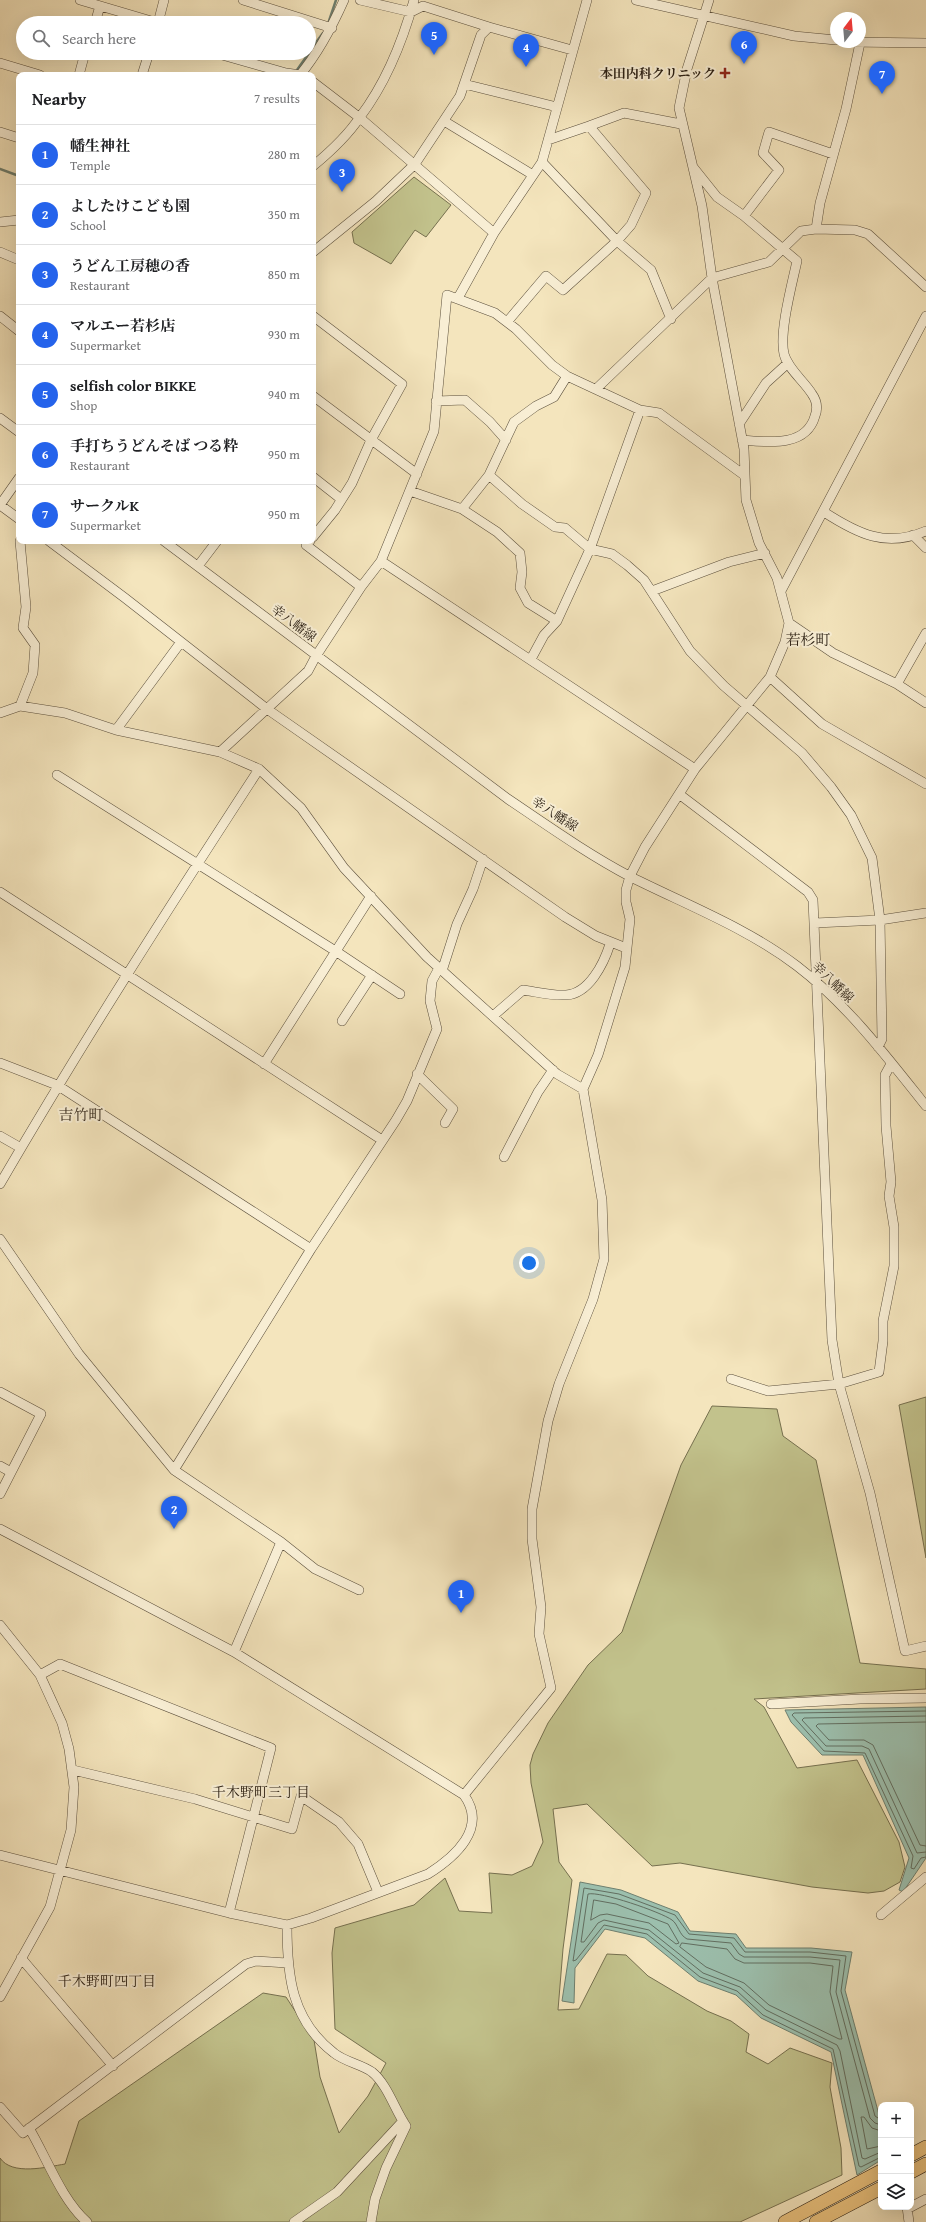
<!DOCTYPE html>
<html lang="en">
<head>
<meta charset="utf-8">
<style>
  body { margin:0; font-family:"Gentium Book Plus","Noto Serif JP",serif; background:#f6f6f6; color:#202124 }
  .controls { position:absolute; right:12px; bottom:12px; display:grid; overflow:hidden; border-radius:8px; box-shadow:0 4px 16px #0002 }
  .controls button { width:36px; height:36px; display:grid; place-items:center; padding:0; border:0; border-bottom:1px solid #e0e0e0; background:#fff; color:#202124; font:20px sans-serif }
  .compass { position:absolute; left:830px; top:12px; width:36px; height:36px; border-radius:50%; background:#fff; box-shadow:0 4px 16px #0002; rotate:16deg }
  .you { position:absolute; left:529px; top:1263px; width:14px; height:14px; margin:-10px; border:3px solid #fff; border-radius:50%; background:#1a73e8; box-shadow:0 0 0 6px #1a73e833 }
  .badge { display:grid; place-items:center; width:26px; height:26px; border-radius:50%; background:#2563eb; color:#fff; font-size:13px; font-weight:700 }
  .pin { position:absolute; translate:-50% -33px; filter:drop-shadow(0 1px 2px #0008) }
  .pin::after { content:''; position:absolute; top:21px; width:14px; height:12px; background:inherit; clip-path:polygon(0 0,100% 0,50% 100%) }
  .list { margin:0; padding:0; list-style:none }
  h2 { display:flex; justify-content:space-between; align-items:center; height:52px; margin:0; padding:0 16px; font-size:17px }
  h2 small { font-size:13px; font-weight:400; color:#757577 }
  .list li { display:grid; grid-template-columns:26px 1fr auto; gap:12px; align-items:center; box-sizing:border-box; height:60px; padding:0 16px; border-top:1px solid #e0e0e0 }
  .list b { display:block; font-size:15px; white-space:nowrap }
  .list p { margin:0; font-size:13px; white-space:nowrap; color:#757577 }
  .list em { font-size:13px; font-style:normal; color:#757577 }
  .icon { flex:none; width:22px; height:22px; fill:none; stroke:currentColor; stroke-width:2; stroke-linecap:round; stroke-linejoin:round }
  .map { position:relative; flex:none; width:926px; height:2222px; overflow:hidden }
  .search { position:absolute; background:#fff; box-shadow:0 4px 16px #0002; left:16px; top:16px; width:300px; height:44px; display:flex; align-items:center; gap:10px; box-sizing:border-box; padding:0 14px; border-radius:22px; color:#757577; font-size:15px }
  .panel { position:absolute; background:#fff; box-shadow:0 4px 16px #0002; left:16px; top:72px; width:300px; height:472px; border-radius:8px }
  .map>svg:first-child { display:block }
  .green { fill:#c2c28c; stroke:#76704f }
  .water { fill:#9cbfad; stroke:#6e7f6f }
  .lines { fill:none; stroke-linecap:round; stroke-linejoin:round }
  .shore { stroke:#626e60; stroke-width:1 }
  .stream { stroke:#6e7f6f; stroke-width:2.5 }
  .minor-casing { stroke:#5c503d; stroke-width:10 }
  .highway-casing { stroke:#291e12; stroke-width:14 }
  .minor { stroke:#f8eed4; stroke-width:9 }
  .highway { stroke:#eac27e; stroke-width:13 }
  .poi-dot { fill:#8f2418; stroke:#f8eed4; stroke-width:1.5 }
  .labels { text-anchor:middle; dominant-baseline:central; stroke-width:4; stroke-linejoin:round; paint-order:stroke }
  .poi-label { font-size:13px; font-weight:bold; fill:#291e12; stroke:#f8eed4; text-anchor:end }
  .street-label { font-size:13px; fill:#291e12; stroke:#f8eed4 }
  .neighbourhood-label { font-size:14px; fill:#291e12; stroke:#f8eed4 }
  .quarter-label { font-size:15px; fill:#291e12; stroke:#f8eed4 }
</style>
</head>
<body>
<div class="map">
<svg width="926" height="2222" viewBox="0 0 926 2222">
  <rect width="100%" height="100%" fill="#f4e5bd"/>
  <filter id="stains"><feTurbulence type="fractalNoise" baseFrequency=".005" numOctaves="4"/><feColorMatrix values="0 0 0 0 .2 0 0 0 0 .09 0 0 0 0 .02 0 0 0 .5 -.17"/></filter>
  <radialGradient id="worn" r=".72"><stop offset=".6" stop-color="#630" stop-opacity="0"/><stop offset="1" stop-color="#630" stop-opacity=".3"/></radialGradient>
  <!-- green -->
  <path class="green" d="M414,177L451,205L426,237L415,230L391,264L354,243L352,232Z
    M926,1397V1558L899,1405Z
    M712,1406L777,1409L783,1436L816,1460L860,1663L926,1669V1689L754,1699L764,1707L797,1768L857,1760L899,1842L905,1867L900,1882L884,1891L868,1893L812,1887L680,1863L652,1866L587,1804L553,1809L559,1862L572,1880L563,1949L558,2010L579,2009L607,1954L626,1955L648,1976L707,2011L731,2021L749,2034L746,2052L768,2064L790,2048L832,2063L830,2087L841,2148L842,2175L740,2222H0V2158C12,2176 47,2167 65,2164L79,2121L263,1993L286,1997L314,2040L320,2077L339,2133L368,2096L386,2063L335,2029L332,1953L335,1928L414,1905L445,1878L459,1911L492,1913L489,1873L512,1875L532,1866L543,1842L531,1783L530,1765L533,1754L548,1723L588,1665L622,1632L681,1465Z"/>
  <!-- water -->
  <path class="water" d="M926,1707V1858L903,1892L899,1890L909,1858L863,1755H822L791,1722L785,1710Z
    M580,1882L621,1890L678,1912L690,1931L736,1934L746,1948H811L852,1952L845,1990L881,2122V2160L857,2175L831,2052L761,2018L736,1995L698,1981L645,1938L605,1929L575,1968L574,2003L562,2001Z"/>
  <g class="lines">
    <!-- shore -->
    <path class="shore" d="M926,1711L794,1713L792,1715L824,1751L865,1753L913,1856L911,1868L914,1869L921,1858L926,1857
      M926,1716L804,1718L802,1720L826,1746H862L869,1749L917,1853L926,1852
      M926,1722L818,1724L816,1726L829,1740H864L873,1745L920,1845L926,1846
      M594,1900L616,1904L668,1924L679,1943L676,1944L649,1923L607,1914L600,1915L591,1920Z
      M682,1943L727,1949L735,1959L744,1963H810L833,1966L830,1992L842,2039H839L769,2005L744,1983L706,1967L680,1947Z
      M881,2120L875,2116L841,1991L846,1956L810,1952H745L734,1938L689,1934L675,1915L619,1894L584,1888L573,1961L576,1960L604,1925L647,1934L700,1977L737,1991L763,2015L833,2049L859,2166L861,2167L881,2157
      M881,2125L875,2123L870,2118L836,1992L840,1960L810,1957H744L739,1954L731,1943L687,1939C679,1935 678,1924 672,1920C661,1912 600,1891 588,1894L581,1942H584L598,1923L604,1920L649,1930L703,1973L740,1987L766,2010L837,2045L840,2051L862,2158L865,2159L881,2152
      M881,2131L872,2128L864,2117H861L867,2149L881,2146"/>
    <!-- stream -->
    <path class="stream" d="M329,21L336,0
      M309,52L323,33
      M297,70L309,53
      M0,169L19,176"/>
    <!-- minor casing -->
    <g class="minor-casing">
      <path id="minor" d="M80,0L158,23
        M243,0L332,28
        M636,0L794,36L836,40
        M95,23L100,6
        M158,23L164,0
        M489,27L572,50
        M850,42L926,43
        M215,53L286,73L301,75
        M0,63L40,75
        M79,75L85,53
        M142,75L149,53
        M300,75C319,52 332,27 344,0
        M313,82L360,118L494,233
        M464,84L557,107
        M444,121L533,175
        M589,126L624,113L681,124
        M0,132L19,138
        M542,162L617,241L651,270L671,319
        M313,166C330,152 348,135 360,117C385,84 403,40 414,0
        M693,167L717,197L744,216L797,261C792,284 779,332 784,354C788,369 804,381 812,394C817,401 818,408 815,416C806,448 767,442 742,440
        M744,216L779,170L763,153L769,132L833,154
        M0,222L19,220
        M816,229L820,203L846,109L860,43
        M0,252L19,260
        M313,252L376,201L415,164L460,96L481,35L489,27L423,6L411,12L360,0
        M458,298L494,233L542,162L587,0
        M0,316L19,331
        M313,316L402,384L371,440L352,483L335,510L313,537
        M507,322L546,276L563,290L617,241L631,225L646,193L589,126L548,140
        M596,389L712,278L769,262L801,231L816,229L855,230L868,234L926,287
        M313,396L417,474
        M436,401L465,400L490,422L506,440
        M0,418L19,432
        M739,424L766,383L788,363
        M489,475L514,422L536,406L554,397L567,376
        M313,477L341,499
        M410,491L462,509L497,532L520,553L522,572L520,588L528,603L557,621
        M0,505L19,478
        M0,505L19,519
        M462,509L489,475L522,504L555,527L565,528L590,549L612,554L627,565L644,580L690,651L724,686L802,753L831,787L851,815L872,858L880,920L882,1039L878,1047
        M824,512C858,534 886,548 926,531
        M913,535L926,548
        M20,541L26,607L23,628L35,645L33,673L20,706
        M49,541L125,598L267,709L565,917L596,936L626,948
        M164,541L508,799C548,826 589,855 631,877C687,905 747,928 797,966C847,1004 887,1057 926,1106
        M310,541L306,545L361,587
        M381,561L695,769
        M198,566L217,541
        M652,591L729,562L765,553
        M781,591L926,316
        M789,623L833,653L897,684L926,703
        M531,659L544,635L557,621L590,549L640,410
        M770,677L822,724L926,784
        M897,684L926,633
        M0,713L20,706L65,713L116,730L220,752L259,769L301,808L344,868L427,957L557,1074L583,1089
        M116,730L181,642
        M220,752L308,671L316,656L361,587L381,561L434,431L447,295L495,313L516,329L552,365L567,376L640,410L659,413L744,475
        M57,775L337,952L400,994
        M679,794L808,892L813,900L832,1340L839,1384L870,1493L905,1651L926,1646
        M0,892L382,1140
        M815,923L880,920L926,913
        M442,971L457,924L473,889L483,859
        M493,1016L523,990C537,992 552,996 566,995C589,994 604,963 610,944
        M342,1021L372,975
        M0,1063L57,1085L311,1249
        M264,1064L371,896
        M417,1074L453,1109L445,1123
        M0,1136L21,1148
        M504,1157L538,1092L553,1070
        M0,1184C82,1043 170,906 259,769
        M0,1239L79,1354L174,1470L281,1542L315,1569L359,1590
        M731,1379L768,1391L839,1384L879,1372L883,1341V1321L894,1266V1227L889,1196L891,1182L886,1126L885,1075L891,1064
        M0,1392L41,1414L0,1494
        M0,1466L11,1472
        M174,1470L311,1249L396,1120L407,1101L437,1029L430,1001L432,981L439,968
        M0,1529L234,1652L464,1795C488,1828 455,1857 428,1874L311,1918L287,1925L229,1913L0,1855
        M0,1625L40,1675L62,1723L69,1749L74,1787L71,1830L50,1907L0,1997
        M234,1652L281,1542
        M40,1675L60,1664L271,1748L229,1913
        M771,1704L860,1699L926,1698
        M73,1770L195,1799L292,1829L301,1796L339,1822L358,1844L378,1892
        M464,1795L551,1688L539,1634L541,1607L532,1539V1509L548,1421L559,1384L593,1299L604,1259L602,1200L583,1089L598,1055L625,967L630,919L626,902V890L630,876L645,847L695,769L770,677L785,642L789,623L777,578L759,543L746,500L744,449L712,278L702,206L679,108L687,69L709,0
        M881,1915L926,1877
        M287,1925C287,1975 291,2020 334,2053C345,2062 361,2064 372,2072C387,2084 395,2110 406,2126L386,2168L375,2199L371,2222
        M21,1958L113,2066
        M0,2107L23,2133L246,1964L256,1961L287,1963
        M29,2128C47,2158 61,2199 87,2222
        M907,2207L909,2222
        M907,2209L926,2199
        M294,2222L337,2192L403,2121"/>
    </g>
    <!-- highway casing -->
    <g class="highway-casing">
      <path id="highway" d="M911,2155L926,2147
        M911,2172L926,2164
        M785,2222L881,2171
        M816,2222L881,2188"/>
    </g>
    <!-- minor -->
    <use href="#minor" class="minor"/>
    <!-- highway -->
    <use href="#highway" class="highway"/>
  </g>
  <!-- markers -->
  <path class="poi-dot" d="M723 67h4v4h4v4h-4v4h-4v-4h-4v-4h4z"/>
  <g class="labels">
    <!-- poi labels -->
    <g class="poi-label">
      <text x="716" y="73">本田内科クリニック</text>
    </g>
    <!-- street labels -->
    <g class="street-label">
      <text transform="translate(294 623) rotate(37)">幸八幡線</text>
      <text transform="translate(555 814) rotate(33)">幸八幡線</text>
      <text transform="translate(833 982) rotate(44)">幸八幡線</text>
    </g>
    <!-- neighbourhood labels -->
    <g class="neighbourhood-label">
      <text x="261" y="1792">千木野町三丁目</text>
      <text x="107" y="1981">千木野町四丁目</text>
    </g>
    <!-- quarter labels -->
    <g class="quarter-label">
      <text x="808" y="639">若杉町</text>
      <text x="81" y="1114">吉竹町</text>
    </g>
  </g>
  <rect width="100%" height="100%" filter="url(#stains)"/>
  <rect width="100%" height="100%" fill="url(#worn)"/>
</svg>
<div class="controls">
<button>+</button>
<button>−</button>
<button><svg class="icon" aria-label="layers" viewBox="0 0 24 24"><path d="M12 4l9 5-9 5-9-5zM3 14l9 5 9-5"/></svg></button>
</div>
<svg class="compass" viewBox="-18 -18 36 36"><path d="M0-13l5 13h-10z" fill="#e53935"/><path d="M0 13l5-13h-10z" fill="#757577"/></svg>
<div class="you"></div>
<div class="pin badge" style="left:461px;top:1613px">1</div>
<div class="pin badge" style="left:174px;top:1529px">2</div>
<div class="pin badge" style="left:342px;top:192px">3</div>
<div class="pin badge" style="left:526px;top:67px">4</div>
<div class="pin badge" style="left:434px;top:55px">5</div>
<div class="pin badge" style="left:744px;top:64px">6</div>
<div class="pin badge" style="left:882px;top:94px">7</div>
<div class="search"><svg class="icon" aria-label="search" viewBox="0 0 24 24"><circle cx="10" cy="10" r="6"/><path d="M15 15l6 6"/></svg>Search here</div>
<section class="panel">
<h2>Nearby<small>7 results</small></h2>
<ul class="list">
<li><span class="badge">1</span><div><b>幡生神社</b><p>Temple</p></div><em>280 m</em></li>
<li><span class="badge">2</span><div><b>よしたけこども園</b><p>School</p></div><em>350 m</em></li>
<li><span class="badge">3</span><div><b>うどん工房穂の香</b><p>Restaurant</p></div><em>850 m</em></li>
<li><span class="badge">4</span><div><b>マルエー若杉店</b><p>Supermarket</p></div><em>930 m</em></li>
<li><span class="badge">5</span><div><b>selfish color BIKKE</b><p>Shop</p></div><em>940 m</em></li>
<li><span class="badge">6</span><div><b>手打ちうどんそば つる粋</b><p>Restaurant</p></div><em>950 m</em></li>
<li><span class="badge">7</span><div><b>サークルK</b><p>Supermarket</p></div><em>950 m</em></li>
</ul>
</section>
</div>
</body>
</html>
